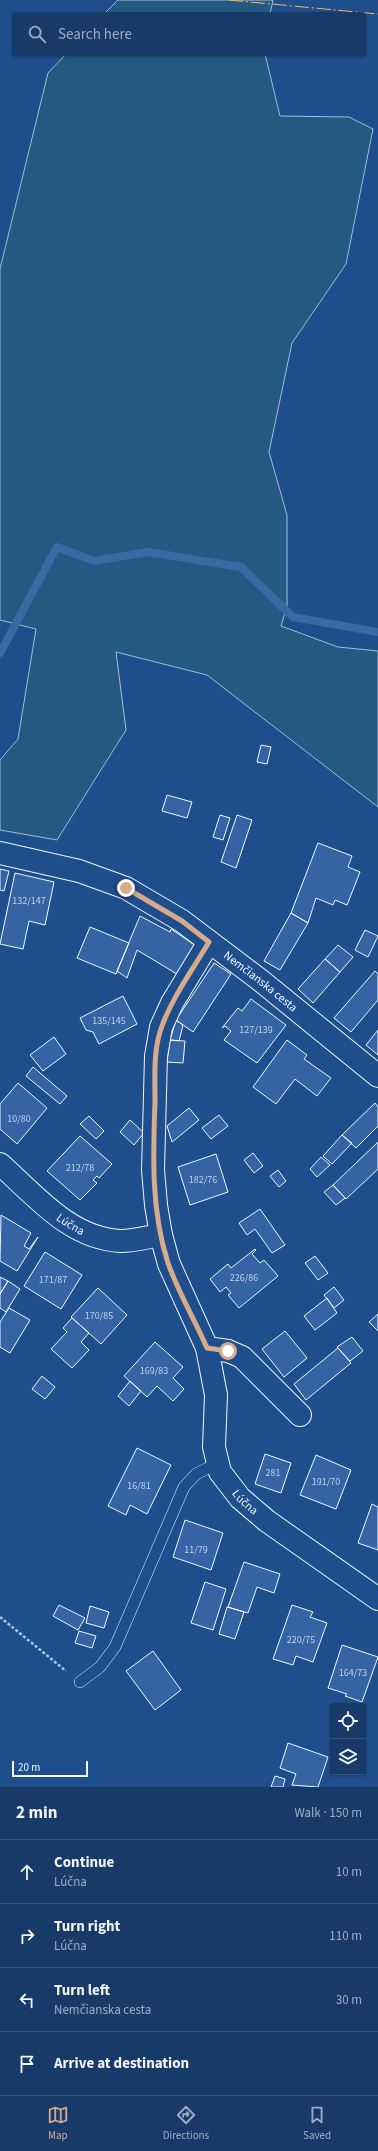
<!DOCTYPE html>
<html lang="en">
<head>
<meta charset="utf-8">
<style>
  body { margin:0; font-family:"Source Sans 3",sans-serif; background:#244571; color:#f1f3f6 }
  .controls { position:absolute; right:12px; bottom:12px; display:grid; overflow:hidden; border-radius:4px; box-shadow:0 1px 3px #0004 }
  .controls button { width:36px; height:36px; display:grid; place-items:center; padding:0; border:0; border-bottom:1px solid #36547d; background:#173a69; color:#f1f3f6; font:20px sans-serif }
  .scale { position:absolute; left:12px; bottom:10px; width:76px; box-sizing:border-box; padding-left:4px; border:2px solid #f2f6ff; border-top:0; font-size:11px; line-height:14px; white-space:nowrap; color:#f2f6ff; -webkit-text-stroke:3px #1f4e8c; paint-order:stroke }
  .stop { position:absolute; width:12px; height:12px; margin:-9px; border:3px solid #d6ab8b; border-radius:50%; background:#fff }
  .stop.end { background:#d6ab8b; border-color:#fff; box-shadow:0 1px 4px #0008 }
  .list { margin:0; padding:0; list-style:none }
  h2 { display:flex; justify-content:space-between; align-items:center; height:52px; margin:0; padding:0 16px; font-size:17px }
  h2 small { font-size:13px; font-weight:400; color:#9eadc0 }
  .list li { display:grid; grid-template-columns:26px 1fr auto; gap:12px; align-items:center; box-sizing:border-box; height:64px; padding:0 16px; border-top:1px solid #36547d }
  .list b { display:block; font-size:15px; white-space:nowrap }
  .list p { margin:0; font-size:13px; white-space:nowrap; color:#9eadc0 }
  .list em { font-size:13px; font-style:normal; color:#9eadc0 }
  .icon { flex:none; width:22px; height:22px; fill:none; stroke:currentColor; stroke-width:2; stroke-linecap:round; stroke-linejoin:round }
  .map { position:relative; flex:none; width:378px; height:1787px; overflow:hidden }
  .search { position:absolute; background:#173a69; box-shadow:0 1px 3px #0004; left:12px; right:12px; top:12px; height:44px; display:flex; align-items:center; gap:10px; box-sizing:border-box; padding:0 14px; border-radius:4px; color:#9eadc0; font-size:15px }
  .sheet { height:308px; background:#173a69 }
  nav { display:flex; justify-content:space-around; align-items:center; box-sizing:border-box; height:56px; border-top:1px solid #36547d; background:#173a69; font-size:11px; color:#9eadc0 }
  nav a { display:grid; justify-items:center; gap:2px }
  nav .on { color:#d6ab8b }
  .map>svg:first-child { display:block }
  .green { fill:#245a82; stroke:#a8bbd7 }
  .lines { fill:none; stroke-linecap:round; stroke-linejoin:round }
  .stream { stroke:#3b69a3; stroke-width:8 }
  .building { fill:#3563a3; stroke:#f2f6ff }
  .lane-casing { stroke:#f2f6ff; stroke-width:12 }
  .street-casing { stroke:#f2f6ff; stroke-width:24 }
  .secondary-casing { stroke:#f2f6ff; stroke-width:24 }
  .path { stroke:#b3c4dc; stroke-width:2.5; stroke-dasharray:3 2; stroke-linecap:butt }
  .lane { stroke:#1f4e8c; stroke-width:11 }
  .street { stroke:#1f4e8c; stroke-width:22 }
  .secondary { stroke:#1f4e8c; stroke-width:22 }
  .power { stroke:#ffb74d; stroke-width:1; stroke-dasharray:14 3 2 3; stroke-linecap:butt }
  .route { stroke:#d6ab8b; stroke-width:5 }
  .labels { text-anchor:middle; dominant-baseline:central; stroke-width:3; stroke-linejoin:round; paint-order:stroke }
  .number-label { font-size:10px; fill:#c3d1e8 }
  .street-label { font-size:12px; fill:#f2f6ff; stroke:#1f4e8c }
</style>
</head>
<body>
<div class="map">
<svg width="378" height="1787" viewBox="0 0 378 1787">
  <rect width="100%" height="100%" fill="#1f4e8c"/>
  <!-- green -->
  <path class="green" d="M118,0H273L270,14H104Z
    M66,54H265L280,116L349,117L373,129L346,264L292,343L269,452L287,515V606L281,626L338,647L378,651V807L207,675L116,652L126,730L57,840L0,830V760L18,739L36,629L0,620V269L48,73Z"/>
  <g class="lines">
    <!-- stream -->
    <path class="stream" d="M0,653L57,547L94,561L148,552L241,567L293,617L378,632"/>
  </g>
  <!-- building -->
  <path class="building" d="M261,745L271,747L267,764L257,762Z
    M167,795L192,802L187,818L162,811Z
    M220,815L230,818L223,840L213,837Z
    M237,815L252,820L236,868L221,862Z
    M318,843L352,856L348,867L360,872L347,905L335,900L333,905L316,898L308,923L291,913Z
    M0,869L9,871L4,891L0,890Z
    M15,873L54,882L45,925L29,921L23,949L0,944Z
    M291,913L308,923L280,970L264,961Z
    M140,916L170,932L171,929L196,946L177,974L137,950L127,978L117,971Z
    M90,927L129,943L116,974L77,958Z
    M365,930L378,936L368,957L355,950Z
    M338,945L353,957L340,972L325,959Z
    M325,959L340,972L313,1003L298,989Z
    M214,963L231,974L193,1032L176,1020Z
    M375,971L378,974V1000L351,1032L334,1018Z
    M123,996L137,1024L99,1044L93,1032L86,1030L80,1018Z
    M251,999L286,1025L257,1063L224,1040L231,1031L225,1026L222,1028L238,1008L242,1011Z
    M176,1020L183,1025L179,1041L170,1040Z
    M378,1030V1055L366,1045Z
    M54,1037L66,1054L43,1071L30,1055Z
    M170,1040L185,1041L183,1063L167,1062Z
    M287,1040L307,1055L304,1059L331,1078L317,1096L295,1079L276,1104L253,1087Z
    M33,1067L67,1096L60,1104L26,1076Z
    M18,1083L47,1108L17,1144L0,1129V1104Z
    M375,1103L378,1107V1126L356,1148L342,1135Z
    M189,1108L199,1120L172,1142L167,1126Z
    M219,1115L228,1126L211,1139L202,1128Z
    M89,1116L104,1131L96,1139L80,1124Z
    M130,1120L144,1133L134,1145L120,1132Z
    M342,1135L352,1143L332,1164L323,1156Z
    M80,1136L112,1164L99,1178L97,1176L93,1180L97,1183L80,1200L47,1171Z
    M378,1142V1169L346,1199L333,1185Z
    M253,1153L263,1166L254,1173L244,1160Z
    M216,1154L228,1192L190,1205L178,1167Z
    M321,1157L330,1165L317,1177L310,1169Z
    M278,1170L286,1181L279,1187L270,1176Z
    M333,1185L345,1198L336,1205L324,1192Z
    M260,1209L285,1245L272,1253L255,1229L247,1235L239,1223Z
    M1,1215L31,1233L24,1246L29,1249L38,1237L17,1271L0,1261Z
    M255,1249L256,1250L252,1254L260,1263L264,1260L278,1276L239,1308L228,1295L231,1293L226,1287L220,1292L210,1279L228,1264L231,1268Z
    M45,1252L82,1275L61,1309L24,1286Z
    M315,1256L328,1273L318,1280L305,1263Z
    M0,1277L8,1281L0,1294Z
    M8,1281L20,1289L6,1312L0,1308V1294Z
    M334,1287L344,1300L334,1308L324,1295Z
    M98,1288L127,1315L101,1344L71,1317Z
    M327,1298L337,1313L315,1330L304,1316Z
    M9,1308L30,1320L10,1353L0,1347V1322Z
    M378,1314V1331L369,1322Z
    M72,1318L89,1333L81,1342L89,1350L72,1368L51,1349L67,1332L63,1328Z
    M285,1331L307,1358L284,1377L262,1349Z
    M352,1337L363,1351L350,1361L337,1347Z
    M155,1342L183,1367L173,1378L184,1389L173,1401L157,1386L147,1397L124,1376Z
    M338,1348L351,1363L306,1400L294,1384Z
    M42,1376L55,1387L45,1399L32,1389Z
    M130,1381L141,1391L129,1406L118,1396Z
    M137,1448L171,1465L147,1514L130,1505L126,1515L108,1506Z
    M265,1454L291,1463L281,1493L255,1484Z
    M316,1455L351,1470L336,1509L300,1495Z
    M372,1504L378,1507V1550L358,1543Z
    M185,1520L223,1533L211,1570L173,1557Z
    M244,1562L280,1574L274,1593L257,1587L248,1613L228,1607Z
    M205,1582L226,1589L213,1630L191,1623Z
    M59,1605L85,1618L78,1630L53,1616Z
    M292,1605L313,1612L310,1617L327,1623L313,1662L296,1656L293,1665L273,1659Z
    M90,1606L109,1612L104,1628L86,1623Z
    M227,1607L244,1612L235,1639L219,1634Z
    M79,1631L96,1636L92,1648L75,1643Z
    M342,1645L378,1657L362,1702L345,1696L347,1694L328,1688Z
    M153,1651L181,1690L155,1710L126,1671Z
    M288,1743L328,1757L318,1787L292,1785L296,1774L280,1768Z
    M275,1776L285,1779L283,1787H271Z"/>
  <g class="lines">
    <!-- lane casing -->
    <g class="lane-casing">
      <path id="lane" d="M80,1682L100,1667L115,1647L184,1487L196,1474L218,1463"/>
    </g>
    <!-- street casing -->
    <g class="street-casing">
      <g id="street">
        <path id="s1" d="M209,942L172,1003L161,1027L156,1056L153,1170L156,1205L161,1235L169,1264L207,1348L216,1395L214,1447L220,1472L240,1498L267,1521L378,1599"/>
        <path id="s2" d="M0,1164C35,1195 70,1239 121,1241C134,1241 148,1237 161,1235"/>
        <path d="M207,1348L228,1351L242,1357L300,1415"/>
      </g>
    </g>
    <!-- secondary casing -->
    <g class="secondary-casing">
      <g id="secondary">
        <path id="s3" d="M0,853L79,871L126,888L182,921L260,980L378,1076"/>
      </g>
    </g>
    <!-- path -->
    <path class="path" d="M0,1617L66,1671"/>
    <!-- lane -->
    <use href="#lane" class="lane"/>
    <!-- street -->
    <use href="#street" class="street"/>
    <!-- secondary -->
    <use href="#secondary" class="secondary"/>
    <!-- power -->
    <path class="power" d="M229,0L378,14"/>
  </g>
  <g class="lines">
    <!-- route -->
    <path class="route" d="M126,888L182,921L209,942C193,969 173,996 162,1026C153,1049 155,1077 155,1101C153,1156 151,1211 168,1263C178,1292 195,1320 207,1348L228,1351"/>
  </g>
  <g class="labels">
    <!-- number labels -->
    <g class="number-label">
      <text x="29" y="901">132/147</text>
      <text x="109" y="1021">135/145</text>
      <text x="256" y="1030">127/139</text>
      <text x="19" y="1119">10/80</text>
      <text x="80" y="1168">212/78</text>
      <text x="203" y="1180">182/76</text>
      <text x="244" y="1278">226/86</text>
      <text x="53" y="1280">171/87</text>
      <text x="99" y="1316">170/85</text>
      <text x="154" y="1371">169/83</text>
      <text x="273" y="1473">281</text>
      <text x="326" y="1482">191/70</text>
      <text x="139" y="1486">16/81</text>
      <text x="196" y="1550">11/79</text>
      <text x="301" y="1640">220/75</text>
      <text x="353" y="1673">164/73</text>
    </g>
    <!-- street labels -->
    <g class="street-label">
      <text stroke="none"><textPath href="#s3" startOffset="295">Nemčianska cesta</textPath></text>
      <text stroke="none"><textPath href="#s2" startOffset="93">Lúčna</textPath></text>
      <text stroke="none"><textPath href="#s1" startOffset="594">Lúčna</textPath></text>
    </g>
  </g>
</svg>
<div class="controls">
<button><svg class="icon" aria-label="locate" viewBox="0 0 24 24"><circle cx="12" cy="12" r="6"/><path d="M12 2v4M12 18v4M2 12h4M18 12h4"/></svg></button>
<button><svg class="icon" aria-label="layers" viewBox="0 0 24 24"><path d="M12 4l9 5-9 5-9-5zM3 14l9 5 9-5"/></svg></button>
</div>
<div class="scale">20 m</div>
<div class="stop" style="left:228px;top:1351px"></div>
<div class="stop end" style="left:126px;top:888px"></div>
<div class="search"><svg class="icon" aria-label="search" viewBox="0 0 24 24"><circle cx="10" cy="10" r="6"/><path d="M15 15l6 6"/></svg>Search here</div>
</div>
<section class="sheet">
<h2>2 min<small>Walk · 150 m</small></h2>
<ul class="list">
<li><svg class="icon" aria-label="ahead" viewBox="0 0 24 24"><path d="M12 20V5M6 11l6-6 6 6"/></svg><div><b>Continue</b><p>Lúčna</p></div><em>10 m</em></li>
<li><svg class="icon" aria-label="right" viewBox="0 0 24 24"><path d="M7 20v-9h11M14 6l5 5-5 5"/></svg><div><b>Turn right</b><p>Lúčna</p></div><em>110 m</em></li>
<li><svg class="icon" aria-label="left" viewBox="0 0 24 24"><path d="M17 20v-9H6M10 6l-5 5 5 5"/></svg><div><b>Turn left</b><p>Nemčianska cesta</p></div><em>30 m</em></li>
<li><svg class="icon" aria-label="arrive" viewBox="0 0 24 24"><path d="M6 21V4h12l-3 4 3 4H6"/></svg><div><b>Arrive at destination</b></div></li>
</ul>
</section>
<nav>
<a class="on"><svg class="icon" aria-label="map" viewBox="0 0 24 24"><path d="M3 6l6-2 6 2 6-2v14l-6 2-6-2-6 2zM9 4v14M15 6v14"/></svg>Map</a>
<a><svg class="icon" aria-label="directions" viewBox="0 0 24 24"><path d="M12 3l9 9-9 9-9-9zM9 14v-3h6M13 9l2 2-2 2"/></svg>Directions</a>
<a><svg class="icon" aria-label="saved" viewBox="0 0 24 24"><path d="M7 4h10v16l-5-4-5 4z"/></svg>Saved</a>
</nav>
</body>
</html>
